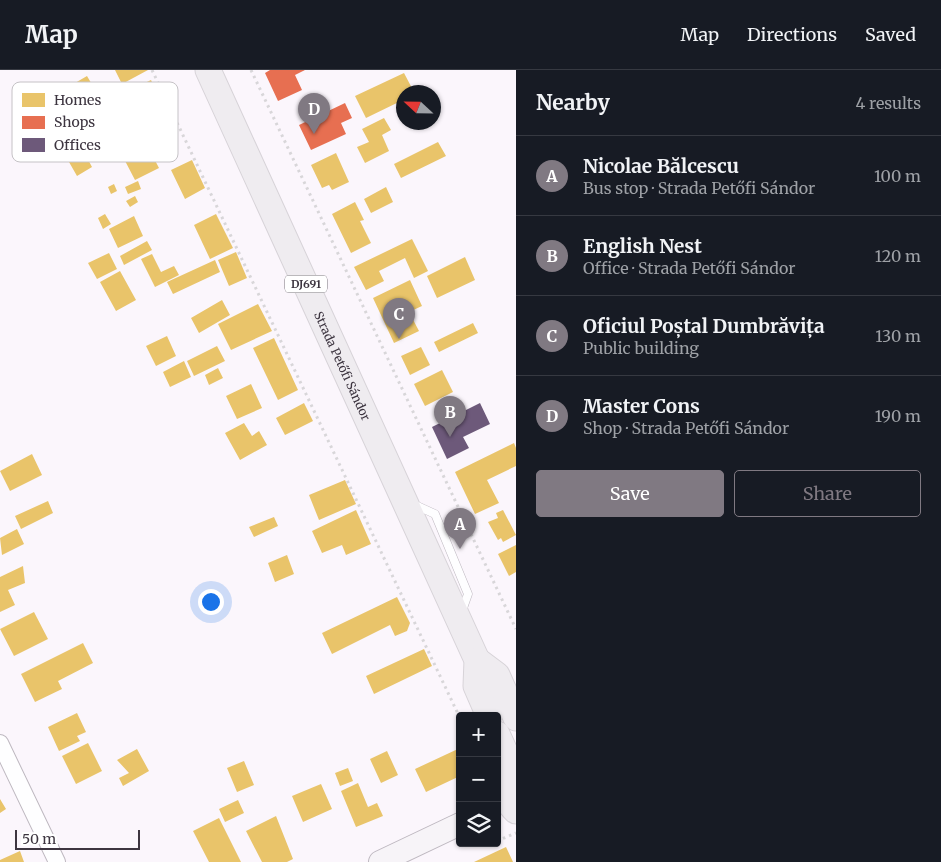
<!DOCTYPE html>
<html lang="en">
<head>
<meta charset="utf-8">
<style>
  body { margin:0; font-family:Merriweather,serif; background:#242831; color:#f1f3f6 }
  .controls { position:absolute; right:15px; bottom:15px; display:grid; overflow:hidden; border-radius:5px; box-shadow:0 1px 4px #0004 }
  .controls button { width:45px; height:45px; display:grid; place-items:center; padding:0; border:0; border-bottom:1px solid #363941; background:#171b24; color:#f1f3f6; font:25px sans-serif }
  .compass { position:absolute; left:396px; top:15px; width:45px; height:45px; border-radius:50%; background:#171b24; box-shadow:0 1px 4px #0004; rotate:292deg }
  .scale { position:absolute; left:15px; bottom:12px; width:125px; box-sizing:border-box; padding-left:5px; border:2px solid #3d3540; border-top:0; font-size:14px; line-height:18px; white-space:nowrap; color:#3d3540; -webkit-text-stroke:4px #fff; paint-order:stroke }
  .you { position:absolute; left:210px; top:531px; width:18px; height:18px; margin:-12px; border:4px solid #fff; border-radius:50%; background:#1a73e8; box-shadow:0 0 0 8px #1a73e833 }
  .badge { display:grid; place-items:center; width:32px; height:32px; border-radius:50%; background:#807982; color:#fff; font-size:16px; font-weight:700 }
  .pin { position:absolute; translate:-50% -41px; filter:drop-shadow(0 1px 2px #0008) }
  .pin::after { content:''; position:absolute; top:26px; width:18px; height:15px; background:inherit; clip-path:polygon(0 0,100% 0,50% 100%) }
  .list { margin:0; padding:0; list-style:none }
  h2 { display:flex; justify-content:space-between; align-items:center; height:65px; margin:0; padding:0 20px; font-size:21px }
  h2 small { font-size:16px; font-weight:400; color:#9ea1a6 }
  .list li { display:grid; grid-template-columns:32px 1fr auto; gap:15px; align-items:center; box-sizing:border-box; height:80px; padding:0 20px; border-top:1px solid #363941 }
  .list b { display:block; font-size:19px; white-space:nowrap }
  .list p { margin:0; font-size:16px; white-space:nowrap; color:#9ea1a6 }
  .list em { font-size:16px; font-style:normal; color:#9ea1a6 }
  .actions { display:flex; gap:10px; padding:15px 20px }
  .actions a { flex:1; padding:11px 0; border:1px solid #807982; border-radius:5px; text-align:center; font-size:18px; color:#807982 }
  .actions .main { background:#807982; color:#fff }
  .icon { flex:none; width:28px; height:28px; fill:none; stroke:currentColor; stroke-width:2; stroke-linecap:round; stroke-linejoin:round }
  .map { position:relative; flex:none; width:516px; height:792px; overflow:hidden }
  header { display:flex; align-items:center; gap:30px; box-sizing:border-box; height:70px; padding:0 25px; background:#171b24; border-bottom:1px solid #363941 }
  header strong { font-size:24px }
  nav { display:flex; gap:28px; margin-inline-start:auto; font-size:18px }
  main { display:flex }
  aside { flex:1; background:#171b24 }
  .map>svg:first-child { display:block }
  .homes { fill:#e9c46a }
  .shops { fill:#e76f51 }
  .offices { fill:#6d597a }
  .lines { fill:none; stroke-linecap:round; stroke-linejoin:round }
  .lane-casing { stroke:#beb8c0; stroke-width:9 }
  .street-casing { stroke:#beb8c0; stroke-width:18 }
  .secondary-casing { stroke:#beb8c0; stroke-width:24 }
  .primary-casing { stroke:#d7d3d8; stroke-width:27 }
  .path { stroke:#d8d6d9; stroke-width:3; stroke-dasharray:2.5 4; stroke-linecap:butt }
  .lane { stroke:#fefeff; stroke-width:8 }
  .street { stroke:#fefeff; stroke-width:16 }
  .secondary { stroke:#f7f4f8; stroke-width:22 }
  .primary { stroke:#efecf0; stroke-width:25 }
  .labels { text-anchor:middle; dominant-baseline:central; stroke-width:5; stroke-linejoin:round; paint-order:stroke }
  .shield { fill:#fff; stroke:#777279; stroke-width:1 }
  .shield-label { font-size:11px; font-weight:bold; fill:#3d3540 }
  .street-label { font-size:12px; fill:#3d3540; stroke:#fff }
  .key { fill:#fff; stroke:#c5c2c6; stroke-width:1 }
  .key-label { font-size:14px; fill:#3d3540 }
</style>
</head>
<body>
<header>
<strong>Map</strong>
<nav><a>Map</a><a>Directions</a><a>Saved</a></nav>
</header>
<main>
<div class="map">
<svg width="516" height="792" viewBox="0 0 516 792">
  <rect width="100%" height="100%" fill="#fbf6fc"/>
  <!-- homes -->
  <path class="homes" d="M115,0H148L122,14Z
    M404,3L414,22H403V30L366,48L355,26Z
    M87,6L100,28L88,36L75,13Z
    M151,10L161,32L106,57L96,36Z
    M48,12L53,20L38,29L33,20Z
    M384,48L391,60L382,65L389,81L365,93L357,77L369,72L362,59Z
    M438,72L446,86L401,108L394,94Z
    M147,75L159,98L135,110L123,87Z
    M336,83L349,112L332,120L329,115L322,118L311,95Z
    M85,84L92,97L77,106L69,92Z
    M192,90L205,118L185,129L171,100Z
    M138,111L141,119L128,124L125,117Z
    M114,114L117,121L111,124L108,117Z
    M386,117L393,132L371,143L364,129Z
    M135,126L138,132L130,137L126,131Z
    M355,132L364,150L360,151L371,173L351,183L332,144Z
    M105,144L111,154L103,159L98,148Z
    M216,144L233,178L210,189L194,155Z
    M134,146L143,166L118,178L109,159Z
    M412,169L428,201L414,208L405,188L379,201L384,211L366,220L354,197Z
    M147,171L152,180L124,195L120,186Z
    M236,182L247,208L229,216L218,190Z
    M109,183L117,199L97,209L88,193Z
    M152,184L161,202L174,196L179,205L155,217L141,189Z
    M465,187L475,210L437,228L427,206Z
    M215,190L220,202L173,224L167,212Z
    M120,201L136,230L116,241L100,212Z
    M410,210L422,236L409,242L419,261L394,273L373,228Z
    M222,230L230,245L199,263L191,248Z
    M258,234L272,261L231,280L218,254Z
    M473,253L478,263L439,282L434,272Z
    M167,266L176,286L156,296L146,276Z
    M274,268L298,320L278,330L253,278Z
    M217,276L225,291L194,306L187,291Z
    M421,277L430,295L410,305L401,286Z
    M184,291L191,307L170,317L163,302Z
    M218,298L223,308L209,315L205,305Z
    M442,300L453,322L425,336L414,314Z
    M251,314L262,338L237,349L226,326Z
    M304,333L313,351L285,365L276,348Z
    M244,353L252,366L259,361L267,375L240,390L225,363Z
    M514,373L516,378V396L487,410L499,433L475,444L455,402Z
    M32,384L42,405L10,421L0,401Z
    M345,410L356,434L319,450L309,425Z
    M48,431L53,443L21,459L15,446Z
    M356,440L371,474L346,485L342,475L322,483L312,461Z
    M503,440L516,465L503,472L501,468L498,470L488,452L498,448L496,443Z
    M274,447L278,456L254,467L249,457Z
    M17,459L24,474L2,485L0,468Z
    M516,475V502L509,506L498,484Z
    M287,485L294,504L275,512L268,493Z
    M23,496L25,513L8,520L15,535L0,542V507Z
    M397,527L410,553L407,561L395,566L390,555L332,584L322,563Z
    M34,542L48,569L14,586L0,559Z
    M83,573L93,593L58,611L62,619L35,632L21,604Z
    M424,579L432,596L374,624L366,606Z
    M77,643L86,662L77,666L80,671L59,681L48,657Z
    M88,673L102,701L76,714L62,686Z
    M460,678V706L426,722L415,699Z
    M137,679L149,701L123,716L119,708L129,703L117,690Z
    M387,681L398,705L381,713L370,689Z
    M244,691L254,715L237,722L227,698Z
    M348,698L353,711L340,716L335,703Z
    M358,713L368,737L377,733L383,746L356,757L341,721Z
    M321,714L332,739L303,752L292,726Z
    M0,729L6,739L0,743Z
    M238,730L244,743L225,752L219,739Z
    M276,746L293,789L287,792H262L246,761Z
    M219,748L241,792H209L193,761Z
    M506,777L513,792H474Z
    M20,781L24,792H0V790Z"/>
  <!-- shops -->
  <path class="shops" d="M270,0H305L295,5L302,20L278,31L265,3Z
    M345,33L352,48L341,53L346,64L311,80L299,55Z"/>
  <!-- offices -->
  <path class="offices" d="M480,333L490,354L463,367L469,378L447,389L432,357Z"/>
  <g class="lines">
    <!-- lane casing -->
    <g class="lane-casing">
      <path id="lane" d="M413,434L435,444L468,524L462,541"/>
    </g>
    <!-- street casing -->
    <g class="street-casing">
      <path id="street" d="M0,673L57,792"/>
    </g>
    <!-- secondary casing -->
    <g class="secondary-casing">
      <path id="secondary" d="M380,792L460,754"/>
    </g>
    <!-- primary casing -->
    <g class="primary-casing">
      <g id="primary">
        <path id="s1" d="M208,0L477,590L476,616L489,646"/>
        <path d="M477,590L497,605L516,648"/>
        <path d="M497,664L512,697"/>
        <path d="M516,694C499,706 502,728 516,741"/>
      </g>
    </g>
    <!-- path -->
    <path class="path" d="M152,0L460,648
      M251,0L516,559
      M497,771L516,763"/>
    <!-- lane -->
    <use href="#lane" class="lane"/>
    <!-- street -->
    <use href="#street" class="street"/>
    <!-- secondary -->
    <use href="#secondary" class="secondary"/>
    <!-- primary -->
    <use href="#primary" class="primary"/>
  </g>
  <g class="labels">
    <!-- shield labels -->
    <rect class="shield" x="285" y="205.5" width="42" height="17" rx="4"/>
    <g class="shield-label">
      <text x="306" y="214">DJ691</text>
    </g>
    <!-- street labels -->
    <g class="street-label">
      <text stroke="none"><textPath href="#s1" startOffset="325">Strada Petőfi Sándor</textPath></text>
    </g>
  </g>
  <!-- legend -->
  <rect x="12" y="12" width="166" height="80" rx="8" class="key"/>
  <rect x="22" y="23" width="23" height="14" fill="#e9c46a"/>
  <rect x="22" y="46" width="23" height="13" fill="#e76f51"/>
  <rect x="22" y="68" width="23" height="14" fill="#6d597a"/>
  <g class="key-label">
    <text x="54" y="35">Homes</text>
    <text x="54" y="57">Shops</text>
    <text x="54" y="80">Offices</text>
  </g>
</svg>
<div class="controls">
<button>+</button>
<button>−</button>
<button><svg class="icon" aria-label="layers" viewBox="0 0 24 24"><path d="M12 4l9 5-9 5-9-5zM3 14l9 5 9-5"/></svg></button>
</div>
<svg class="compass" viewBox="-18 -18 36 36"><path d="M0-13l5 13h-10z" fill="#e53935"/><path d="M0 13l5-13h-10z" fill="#9ea1a6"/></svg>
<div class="scale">50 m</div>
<div class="you"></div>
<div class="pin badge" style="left:460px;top:479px">A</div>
<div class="pin badge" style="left:450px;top:367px">B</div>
<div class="pin badge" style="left:399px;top:269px">C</div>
<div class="pin badge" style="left:314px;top:64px">D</div>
</div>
<aside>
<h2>Nearby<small>4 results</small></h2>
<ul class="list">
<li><span class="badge">A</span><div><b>Nicolae Bălcescu</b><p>Bus stop · Strada Petőfi Sándor</p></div><em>100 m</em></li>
<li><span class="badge">B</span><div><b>English Nest</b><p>Office · Strada Petőfi Sándor</p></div><em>120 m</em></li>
<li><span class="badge">C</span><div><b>Oficiul Poștal Dumbrăvița</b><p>Public building</p></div><em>130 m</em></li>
<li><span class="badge">D</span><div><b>Master Cons</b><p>Shop · Strada Petőfi Sándor</p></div><em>190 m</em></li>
</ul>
<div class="actions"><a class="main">Save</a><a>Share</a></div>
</aside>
</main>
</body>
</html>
